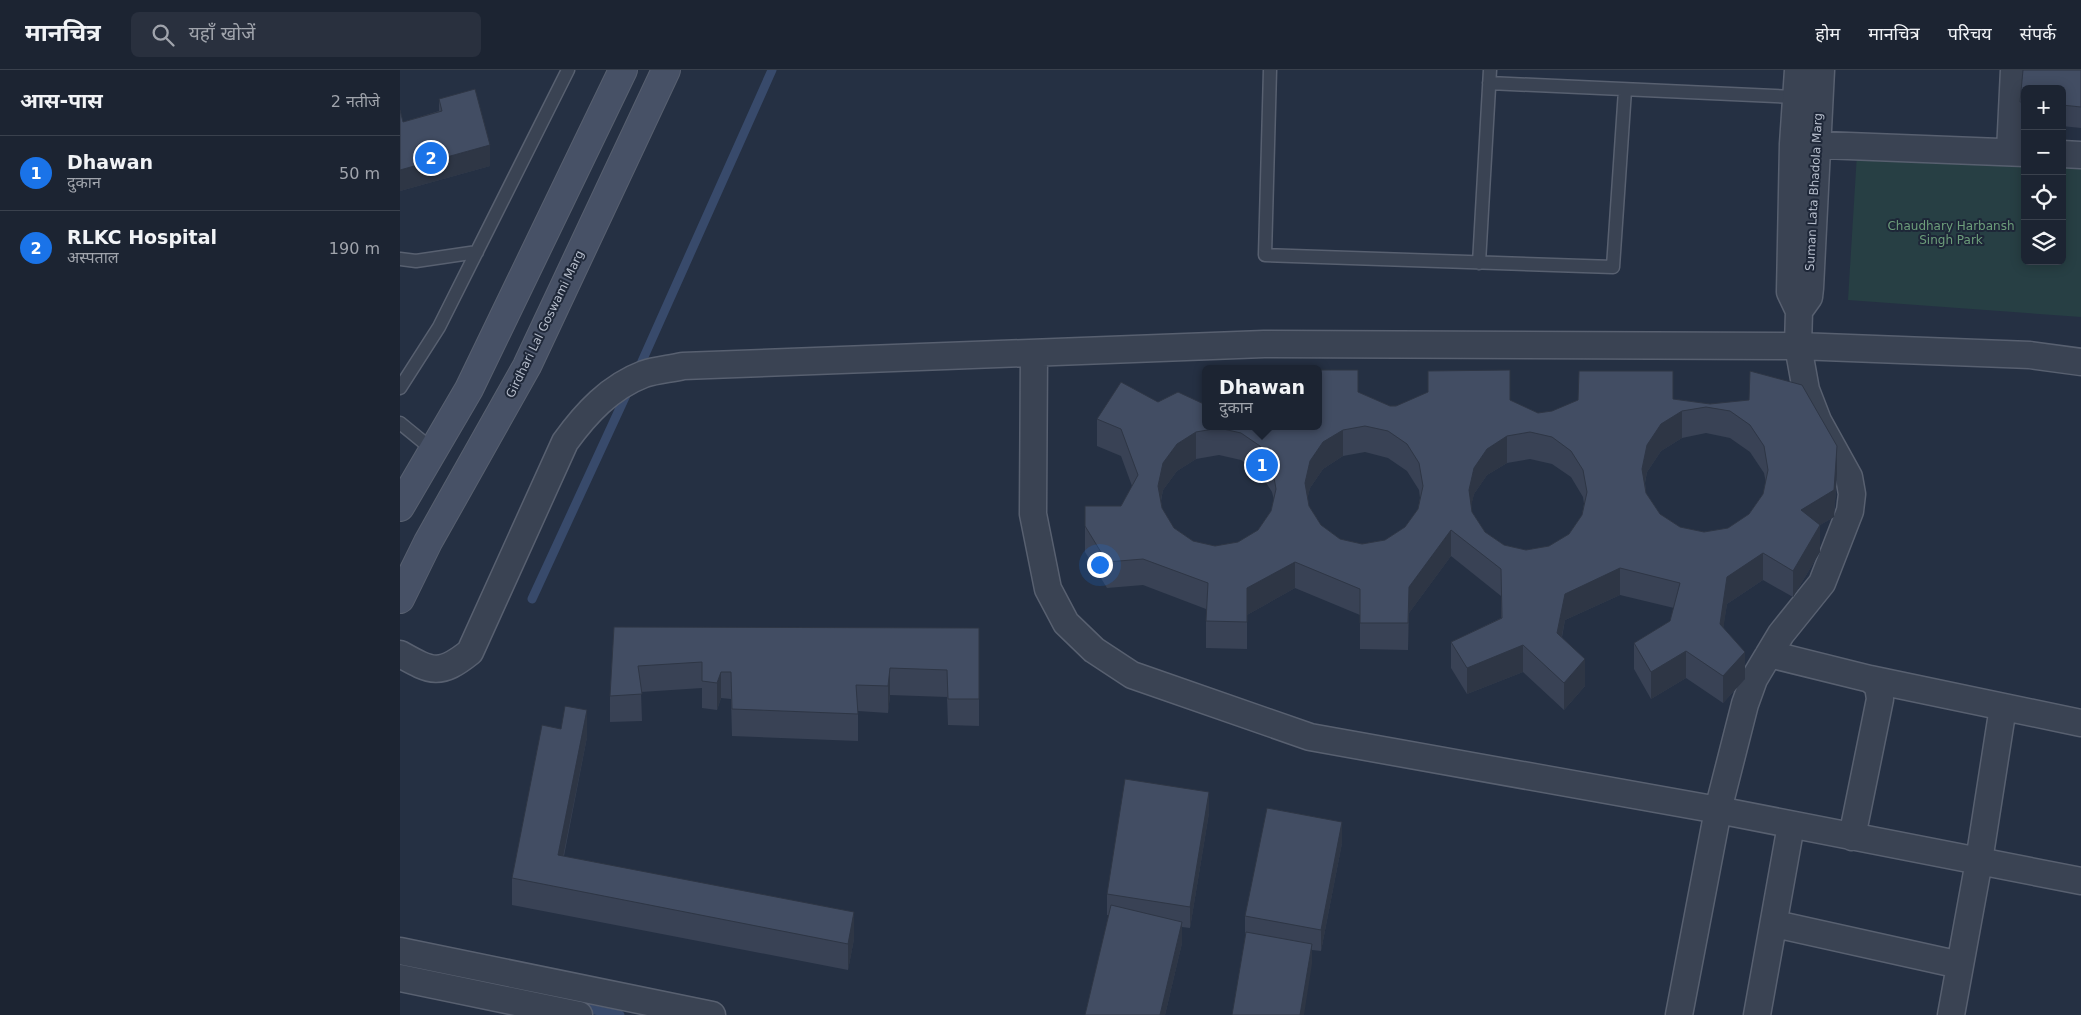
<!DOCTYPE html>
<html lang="hi">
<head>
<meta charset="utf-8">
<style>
  body { margin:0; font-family:"DejaVu Sans","Noto Sans Devanagari",sans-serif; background:#29303e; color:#f1f3f6 }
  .controls { position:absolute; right:15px; top:15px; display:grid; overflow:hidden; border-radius:8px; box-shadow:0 2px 12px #0003 }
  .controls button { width:45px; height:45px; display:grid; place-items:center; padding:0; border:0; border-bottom:1px solid #3a414d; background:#1c2432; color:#f1f3f6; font:25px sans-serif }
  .you { position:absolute; left:699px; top:494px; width:18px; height:18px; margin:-12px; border:4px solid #fff; border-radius:50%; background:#1a73e8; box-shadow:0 0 0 8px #1a73e833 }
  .badge { display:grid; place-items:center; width:32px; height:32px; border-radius:50%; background:#1a73e8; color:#fff; font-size:16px; font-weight:700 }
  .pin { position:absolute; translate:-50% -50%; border:2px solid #fff; box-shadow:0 1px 5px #0006 }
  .popup { position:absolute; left:802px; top:295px; width:120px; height:65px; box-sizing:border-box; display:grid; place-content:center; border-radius:8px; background:#1c2432; filter:drop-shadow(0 1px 4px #0005); font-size:16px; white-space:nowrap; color:#a0a4ac }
  .popup b { font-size:19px; color:#f1f3f6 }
  .popup::after { content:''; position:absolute; left:50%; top:100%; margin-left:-10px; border:10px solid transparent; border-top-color:#1c2432 }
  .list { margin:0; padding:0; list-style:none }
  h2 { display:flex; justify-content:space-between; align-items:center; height:65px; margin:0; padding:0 20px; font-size:21px }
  h2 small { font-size:16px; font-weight:400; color:#a0a4ac }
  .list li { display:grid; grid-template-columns:32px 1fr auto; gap:15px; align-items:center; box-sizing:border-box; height:75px; padding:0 20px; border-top:1px solid #3a414d }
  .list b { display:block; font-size:19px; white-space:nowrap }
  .list p { margin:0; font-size:16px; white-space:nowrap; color:#a0a4ac }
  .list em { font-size:16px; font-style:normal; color:#a0a4ac }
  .icon { flex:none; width:28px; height:28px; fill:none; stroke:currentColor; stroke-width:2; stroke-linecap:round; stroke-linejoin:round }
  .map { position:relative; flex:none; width:1681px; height:945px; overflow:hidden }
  header { display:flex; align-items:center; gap:30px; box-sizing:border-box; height:70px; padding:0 25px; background:#1c2432; border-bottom:1px solid #3a414d }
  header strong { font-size:24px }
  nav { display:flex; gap:28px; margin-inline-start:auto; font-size:18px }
  .search { width:350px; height:45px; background:#29303e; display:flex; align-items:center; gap:12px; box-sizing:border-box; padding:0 18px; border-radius:8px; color:#a0a4ac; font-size:19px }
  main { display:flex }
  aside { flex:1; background:#1c2432 }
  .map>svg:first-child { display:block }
  .green { fill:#273f44 }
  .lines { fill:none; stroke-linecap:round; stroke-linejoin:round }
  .stream { stroke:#384a6b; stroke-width:9 }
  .lane-casing { stroke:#586070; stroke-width:15 }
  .street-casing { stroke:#586070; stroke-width:29 }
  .secondary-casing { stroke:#586070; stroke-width:30 }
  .lane { stroke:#3a4353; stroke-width:12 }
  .street { stroke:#3a4353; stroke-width:26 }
  .secondary { stroke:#475166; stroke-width:28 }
  .wall { fill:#394255; fill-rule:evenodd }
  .shaded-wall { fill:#2e3645 }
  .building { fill:#424d63; stroke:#2e3645; fill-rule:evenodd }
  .labels { text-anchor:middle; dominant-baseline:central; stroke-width:4; stroke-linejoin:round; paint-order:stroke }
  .street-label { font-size:12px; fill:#b7becc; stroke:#1e2738 }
  .park-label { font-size:12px; fill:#6d9e7b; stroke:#1e2738 }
</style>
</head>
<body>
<header>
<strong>मानचित्र</strong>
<div class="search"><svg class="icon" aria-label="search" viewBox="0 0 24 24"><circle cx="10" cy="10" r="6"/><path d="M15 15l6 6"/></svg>यहाँ खोजें</div>
<nav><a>होम</a><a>मानचित्र</a><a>परिचय</a><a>संपर्क</a></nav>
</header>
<main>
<aside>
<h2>आस-पास<small>2 नतीजे</small></h2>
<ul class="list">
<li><span class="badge">1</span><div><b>Dhawan</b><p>दुकान</p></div><em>50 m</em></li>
<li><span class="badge">2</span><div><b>RLKC Hospital</b><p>अस्पताल</p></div><em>190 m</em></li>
</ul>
</aside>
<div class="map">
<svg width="1681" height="945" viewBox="0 0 1681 945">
  <rect width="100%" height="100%" fill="#253043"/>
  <!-- green -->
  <path class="green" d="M1457,84L1625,87V191H1662V86H1681V247L1448,230Z"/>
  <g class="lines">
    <!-- stream -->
    <path class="stream" d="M239,298L372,0
      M132,529L226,325
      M179,937L220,945"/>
    <!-- lane casing -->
    <g class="lane-casing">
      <path id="lane" d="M870,0L865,185L1213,197L1225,20
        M1089,13L1396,27
        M0,189L16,191L77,182
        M1079,193L1090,0
        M0,318L39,257L168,0
        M0,353L33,380"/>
    </g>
    <!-- street casing -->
    <g class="street-casing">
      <path id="street" d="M1398,74L1625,83
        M1610,82L1614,0
        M1662,84L1681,85
        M1399,241L1409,227L1410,218L1421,0
        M634,283L633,444L648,519L666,553L694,580L732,605L910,667L1318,740L1681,811
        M0,584C32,602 40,606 70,582L165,372C186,343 210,317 244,304C256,300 270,299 283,296L864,274L1398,276L1630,285L1681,292
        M1369,584L1470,609L1478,616L1480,629L1452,767
        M1470,609L1681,653
        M1375,854L1560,895
        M0,881L312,945
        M0,908L179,945
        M1279,945L1318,740L1345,634L1354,609L1381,564L1422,513L1450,441L1452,424L1449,407L1418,351L1406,320L1398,276L1399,241L1390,222L1393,74L1398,0
        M1357,945L1391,755
        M1551,945L1579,791L1603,637"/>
    </g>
    <!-- secondary casing -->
    <g class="secondary-casing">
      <path id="secondary" d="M0,437L69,319L223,0
        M0,529L28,472L127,296L266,0"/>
    </g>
    <!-- lane -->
    <use href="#lane" class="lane"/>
    <!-- street -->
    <use href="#street" class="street"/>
    <!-- secondary -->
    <use href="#secondary" class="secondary"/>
  </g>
  <!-- wall -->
  <path class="wall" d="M1623,0H1681V58L1662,56V19H1625V53H1620V32Z
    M39,29L90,96L0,121V40L3,52L39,41Z
    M958,322L990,336L1110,330L1138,343L1273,329L1310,334L1349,330L1437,403L1434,447L1420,455V482L1393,527L1363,510L1327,534L1323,558L1345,609L1323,633L1286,608L1251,629L1234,599V573L1270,551L1274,538L1220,525L1165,550L1162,567L1185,616L1164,640L1123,602L1067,624L1051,598V572L1101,548V526L1051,486L1009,543L1008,580L960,579V545L895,518L847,545V579L806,578V539L743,515L707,518L685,482V436H721L732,416L721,386L697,376V349L758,332L806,356ZM1306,363L1330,368L1350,382L1364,403L1366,413L1363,424L1349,444L1328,458L1304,462L1280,457L1260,444L1246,423L1245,413L1247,402L1261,381L1282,368ZM965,382L988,388L1007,401L1019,420L1020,428L1018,439L1005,457L985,470L962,474L940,469L921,455L909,436L907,429L910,418L923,399L943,386ZM819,385L841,390L860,403L872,422L874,430L871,441L858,460L838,472L815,476L793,471L774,458L762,438L761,431L763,420L777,401L796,389ZM1130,389L1152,394L1171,407L1183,427L1184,434L1182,445L1169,464L1149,476L1126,480L1104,475L1085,462L1072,442L1071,435L1074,424L1087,405L1107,393Z
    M214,557L579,558V656L548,655L547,627L490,625L488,643L458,641V671L332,666L331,629L321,628L317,640L302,638V618L241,622L242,651L210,652V626Z
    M187,667L164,786L454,869L448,900L112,835V808Z
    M809,743L790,858L782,857V873L765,945H685L709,845H707V824Z
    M942,773L921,881L912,880V894L845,866V846Z"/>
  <!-- shaded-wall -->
  <path class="shaded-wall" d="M90,75V96L0,121V100Z
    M1282,341V368L1261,381L1247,402L1242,426V399L1247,375L1261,354Z
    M943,360V386L923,399L910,418L905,440V413L910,391L923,372Z
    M796,362V389L777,401L763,420L758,442V416L763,393L777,374Z
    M1107,366V393L1087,405L1074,424L1069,447V420L1074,398L1087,379Z
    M1437,376V403L1434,447L1401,466V440Z
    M1420,455V482L1393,527V501Z
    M1051,460V486L1009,543L1008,580L1009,517Z
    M1363,483V510L1327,534L1320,580V554L1327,507Z
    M895,492V518L847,545V579V518Z
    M1220,498V525L1165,550L1157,589V563L1165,524Z
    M1123,575V602L1067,624V598Z
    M1286,581V608L1251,629V602Z
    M1345,582V609L1323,633V606Z
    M1185,589V616L1164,640V613Z
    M490,598V625L488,643V616Z
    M321,602V628L317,640V613Z
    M187,640V667L158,812V785Z
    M809,722V743L790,858V837Z
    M942,752V773L921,881V860Z
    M454,842V869L448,900V874Z
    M782,852V873L765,945H760Z
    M912,874V894L904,945H900Z"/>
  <!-- building -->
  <path class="building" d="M1623,0H1681V37L1662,35V19H1625V32H1620Z
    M75,19L90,75L0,100V40L3,52L42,41L39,29Z
    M918,300H958V322L990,336H996L1028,322V301L1110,300V330L1138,343L1152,341L1178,330L1179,301H1273V329L1310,334L1349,330L1350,301L1402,315L1437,376L1434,420L1401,440L1420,455L1393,501L1363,483L1327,507L1320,554L1345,582L1323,606L1286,581L1251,602L1234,573L1270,551L1280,513L1220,498L1165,524L1157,563L1185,589L1164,613L1123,575L1067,598L1051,572L1102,548L1101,499L1051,460L1009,517L1008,553H960V519L895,492L847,518V552L806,551L808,513L743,489L707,492L685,456V436H721L738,405L721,359L697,349L721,312L758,332L778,322L806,335V356H918ZM1306,337L1330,341L1350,355L1364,376L1368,400L1363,424L1349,444L1328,458L1304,462L1280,457L1260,444L1246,423L1242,399L1247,375L1261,354L1282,341ZM965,356L988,361L1007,374L1019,393L1023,416L1018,439L1005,457L985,470L962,474L940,469L921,455L909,436L905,413L910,391L923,372L943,360ZM819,358L841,363L860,376L872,396L876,419L871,441L858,460L838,472L815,476L793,471L774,458L762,438L758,416L763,393L777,374L796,362ZM1130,362L1152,367L1171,381L1183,400L1187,422L1182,445L1169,464L1149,476L1126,480L1104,475L1085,462L1072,442L1069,420L1074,398L1087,379L1107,366Z
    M214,557L579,558V629H548L547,600L490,598L488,616L456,615L458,644L332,639L331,602H321L317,613L302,611V592L238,596L242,624L210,626Z
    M165,636L187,640L158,785L454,842L448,874L112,808L142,655L161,659Z
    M725,709L809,722L790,837L707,824Z
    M867,738L942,752L921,860L845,846Z
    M711,835L782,852L760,945H685Z
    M846,862L912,874L900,945H832Z"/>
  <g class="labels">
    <!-- street labels -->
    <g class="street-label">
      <text transform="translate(1414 122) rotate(-87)">Suman Lata Bhadola Marg</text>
      <text transform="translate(145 254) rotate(-64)">Girdhari Lal Goswami Marg</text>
    </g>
    <!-- park labels -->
    <g class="park-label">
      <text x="1551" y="156">Chaudhary Harbansh<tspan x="1551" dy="14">Singh Park</tspan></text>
    </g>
  </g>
</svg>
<div class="controls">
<button>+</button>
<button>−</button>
<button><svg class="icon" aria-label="locate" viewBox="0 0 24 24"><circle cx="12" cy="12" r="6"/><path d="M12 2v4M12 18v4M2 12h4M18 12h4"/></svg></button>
<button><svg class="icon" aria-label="layers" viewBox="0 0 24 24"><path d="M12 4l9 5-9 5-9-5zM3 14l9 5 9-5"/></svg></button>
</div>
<div class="you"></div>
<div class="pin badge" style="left:862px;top:395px">1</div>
<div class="popup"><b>Dhawan</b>दुकान</div>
<div class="pin badge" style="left:31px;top:88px">2</div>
</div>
</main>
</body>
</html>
